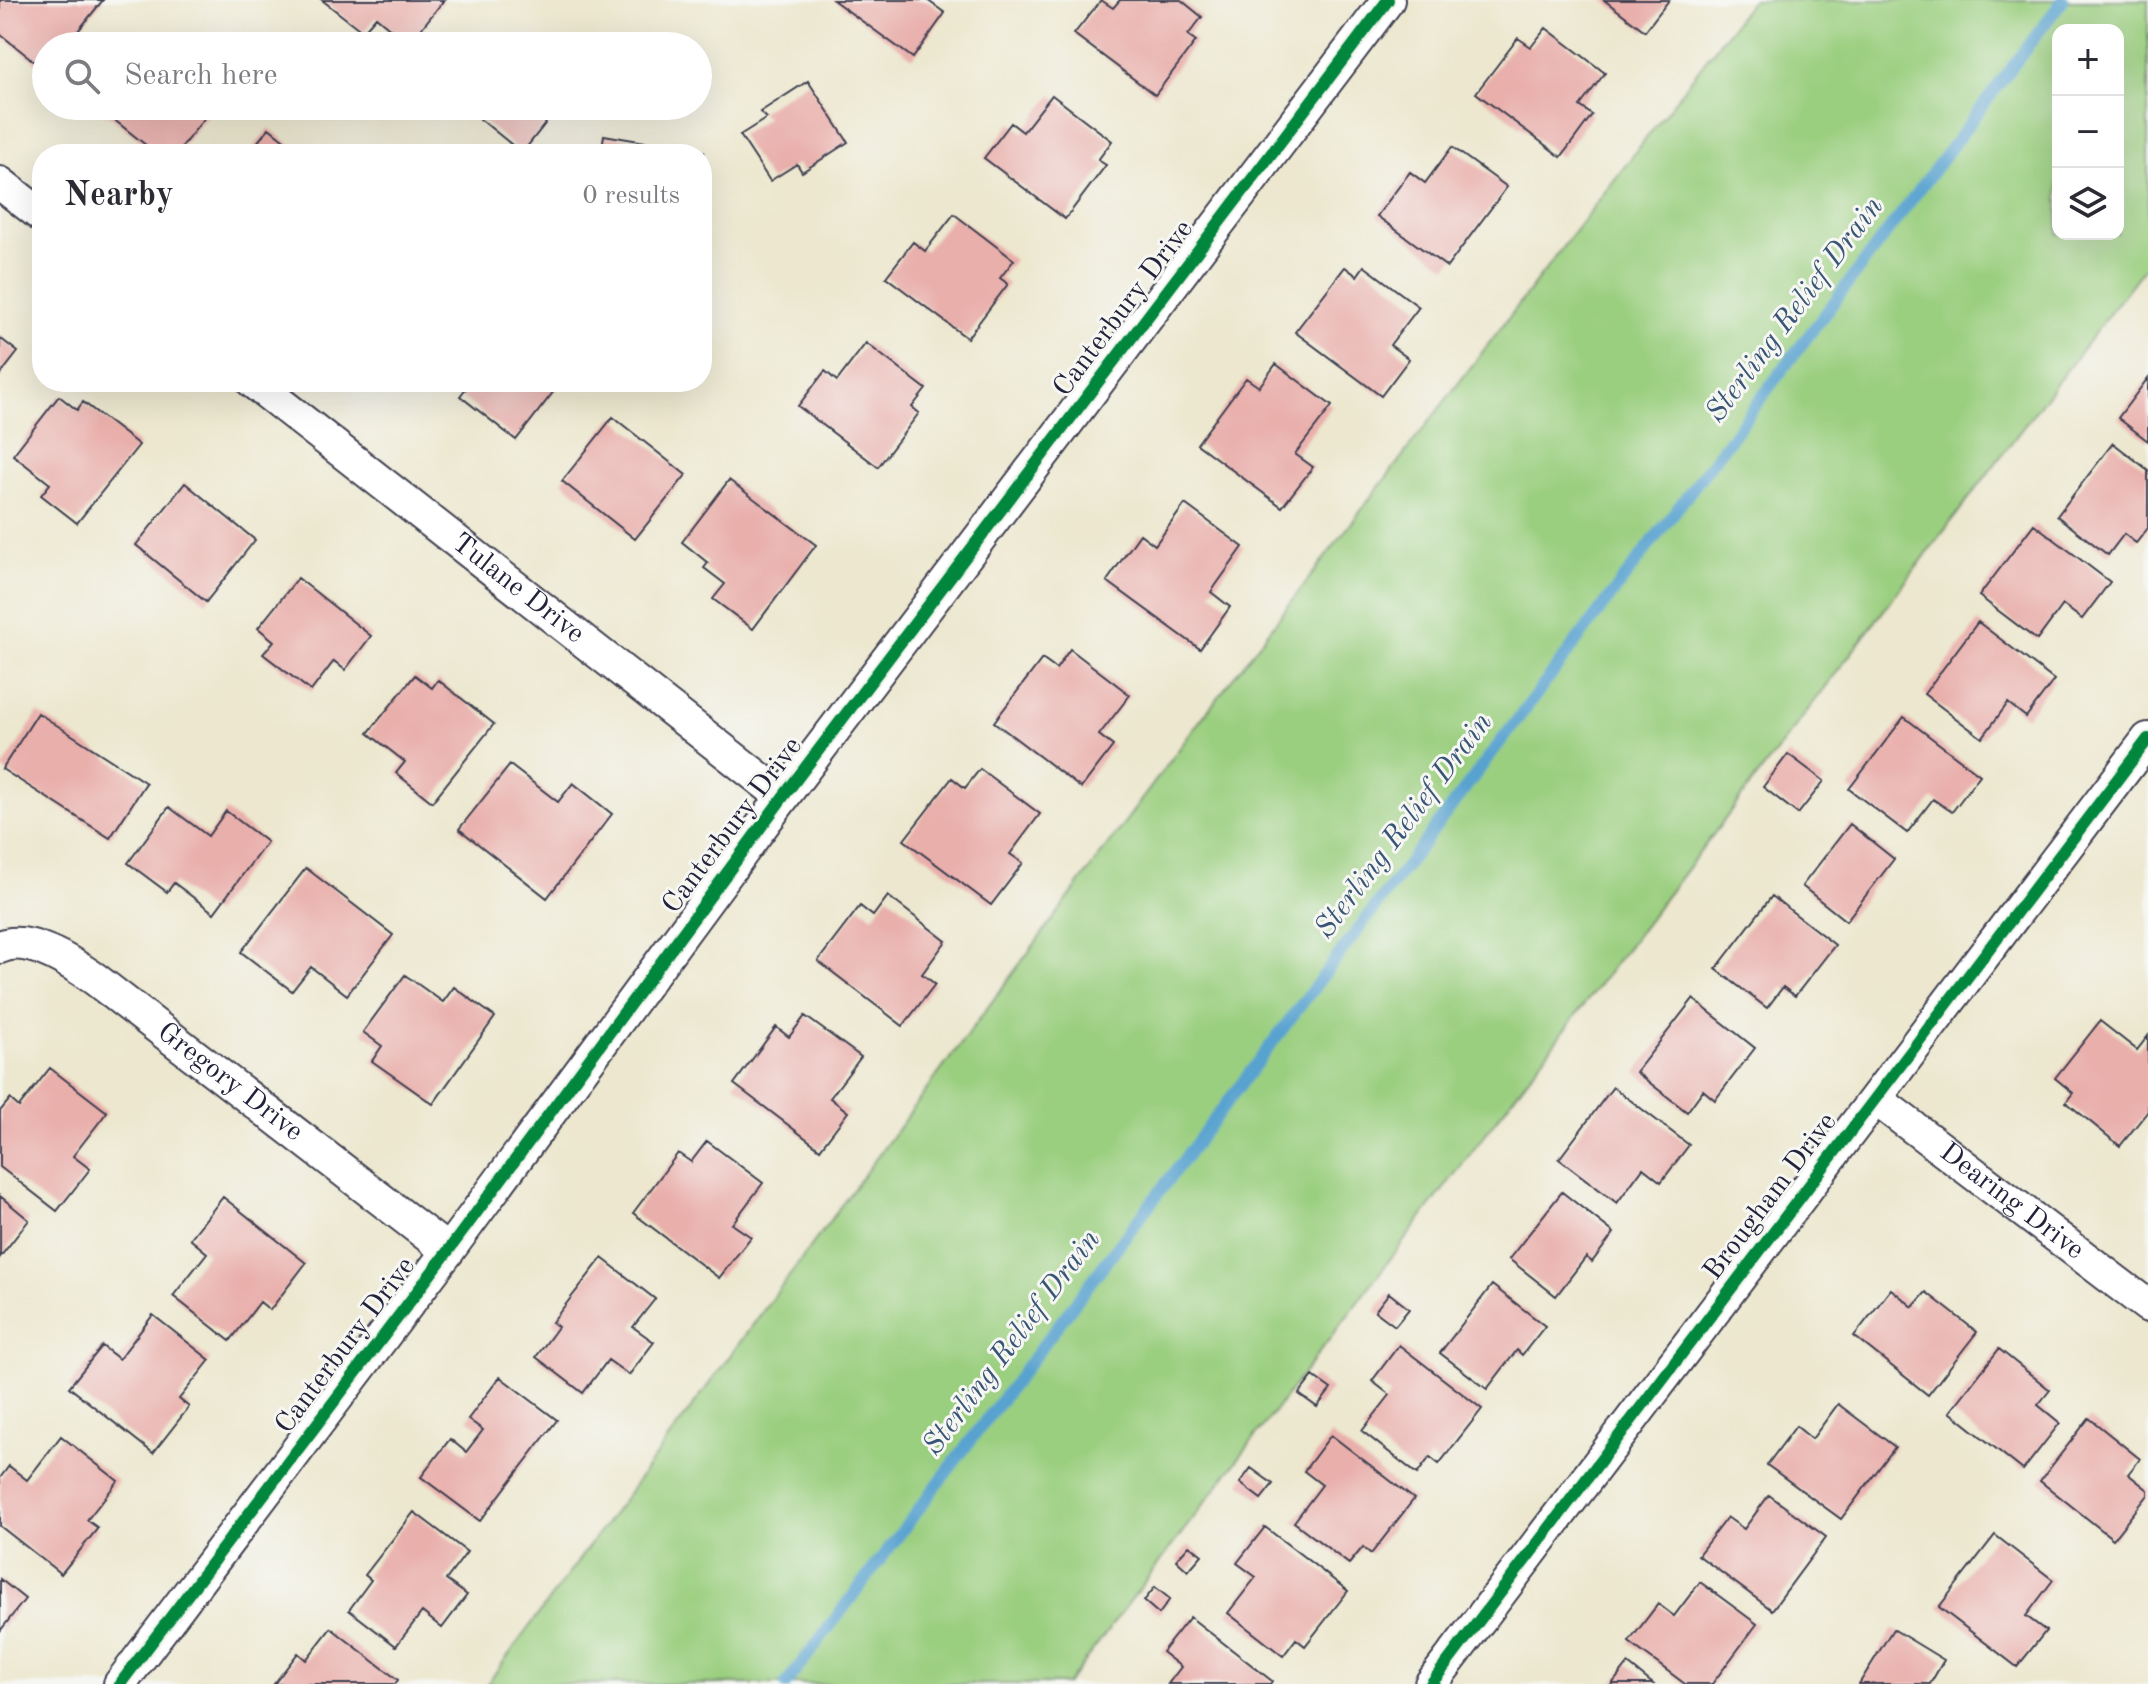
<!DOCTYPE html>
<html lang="en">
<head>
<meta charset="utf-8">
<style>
  body { margin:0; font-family:"Old Standard TT",serif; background:#f7f7f7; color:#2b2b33 }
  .controls { position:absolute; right:24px; top:24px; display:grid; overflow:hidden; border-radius:16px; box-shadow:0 8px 32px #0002 }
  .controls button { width:72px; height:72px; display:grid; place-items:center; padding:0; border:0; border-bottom:2px solid #e1e1e2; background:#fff; color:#2b2b33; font:40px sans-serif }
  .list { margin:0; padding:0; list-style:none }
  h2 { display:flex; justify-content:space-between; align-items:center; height:104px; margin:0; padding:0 32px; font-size:34px }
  h2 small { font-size:26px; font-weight:400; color:#7c7c81 }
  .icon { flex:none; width:44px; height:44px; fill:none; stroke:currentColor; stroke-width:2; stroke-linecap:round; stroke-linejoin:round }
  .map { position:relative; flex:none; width:2148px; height:1684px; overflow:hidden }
  .search { position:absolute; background:#fff; box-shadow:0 8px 32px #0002; left:32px; top:32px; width:680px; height:88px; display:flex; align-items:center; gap:20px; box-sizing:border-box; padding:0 28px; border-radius:44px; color:#7c7c81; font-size:30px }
  .panel { position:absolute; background:#fff; box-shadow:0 8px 32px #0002; left:32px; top:144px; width:680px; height:248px; border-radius:32px }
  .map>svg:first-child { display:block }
  .green { fill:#9bcf80; stroke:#5e785e; stroke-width:2; fill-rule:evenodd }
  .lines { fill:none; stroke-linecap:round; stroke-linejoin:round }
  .stream { stroke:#59a2d0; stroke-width:12 }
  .building { fill:#e9afab }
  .minor-casing { stroke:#404051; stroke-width:36 }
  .minor { stroke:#fff; stroke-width:32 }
  .cycleway-casing { stroke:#f6f6f2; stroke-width:17 }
  .cycleway { stroke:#00873e; stroke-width:12 }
  .labels { text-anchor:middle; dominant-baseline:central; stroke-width:6; stroke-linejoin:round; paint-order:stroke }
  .street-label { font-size:28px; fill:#22223b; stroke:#f6f6f2 }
  .water-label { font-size:30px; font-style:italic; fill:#385577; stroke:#f6f6f2 }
</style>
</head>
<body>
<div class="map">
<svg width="2148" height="1684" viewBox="0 0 2148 1684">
  <rect width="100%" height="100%" fill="#f6f6f2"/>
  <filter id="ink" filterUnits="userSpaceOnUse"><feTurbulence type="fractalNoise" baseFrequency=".0125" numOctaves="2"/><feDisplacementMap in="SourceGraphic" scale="16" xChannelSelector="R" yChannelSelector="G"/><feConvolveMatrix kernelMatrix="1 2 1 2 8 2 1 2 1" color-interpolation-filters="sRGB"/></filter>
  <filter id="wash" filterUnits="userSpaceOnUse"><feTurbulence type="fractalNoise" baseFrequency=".006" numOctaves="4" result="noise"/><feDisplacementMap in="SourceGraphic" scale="32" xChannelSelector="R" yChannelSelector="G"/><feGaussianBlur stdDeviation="1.8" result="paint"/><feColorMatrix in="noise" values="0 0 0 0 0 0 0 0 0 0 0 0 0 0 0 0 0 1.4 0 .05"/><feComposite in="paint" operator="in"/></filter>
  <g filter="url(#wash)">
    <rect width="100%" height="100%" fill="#ece7ce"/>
    <!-- green -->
    <path class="green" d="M1752,0H2148V263L1067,1684H487L1196,726ZM2058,30H2118V234H2058Z"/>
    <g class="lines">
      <!-- stream -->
      <path class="stream" d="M786,1684L2063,0"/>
    </g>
    <g id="blocks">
      <!-- building -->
      <path class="building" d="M0,0H103L66,46H46V71L0,34Z
        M322,0H444L409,44L376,17L363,32Z
        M833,0H927L945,13L913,58Z
        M1101,0L1113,8L1120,0H1181L1202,17L1188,35L1196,41L1155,95L1074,34Z
        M1604,0H1669L1645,31Z
        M1546,28L1605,73L1580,106L1592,115L1561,157L1476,93L1518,38L1531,47Z
        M808,81L848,142L802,172L797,164L770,181L740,135L767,118L760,112Z
        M1052,95L1112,141L1098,160L1106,165L1065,219L984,158L1011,123L1023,132Z
        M97,106H214L176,154H157Z
        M464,106H559L522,153Z
        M269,128L302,154H248Z
        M604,135L704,152V154H601Z
        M1452,147L1507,187L1447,267L1377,216L1410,172L1425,183Z
        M954,214L1014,260L1000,278L1008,284L967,338L886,277L913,242L925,251Z
        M1364,266L1419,307L1390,345L1409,359L1381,396L1295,332L1345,267L1357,276Z
        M0,338L18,352L0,375Z
        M866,343L926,389L912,407L919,413L878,467L798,406L825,371L837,381Z
        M1276,364L1332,406L1295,454L1313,467L1282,507L1197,444L1246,378L1259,387Z
        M2148,378V441L2118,418Z
        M461,382H561L516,440L460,396L467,387Z
        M59,396L77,410L83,402L139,445L77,523L41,495L50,484L13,455Z
        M613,417L686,475L635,539L562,481Z
        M2113,443L2148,470V528L2136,543L2124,534L2108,555L2057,516Z
        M729,480L816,545L753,629L713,599L725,584L704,568L708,563L682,542Z
        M185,483L255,540L206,602L136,545Z
        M1185,504L1243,547L1211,592L1230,607L1200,649L1107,581L1140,534L1155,545Z
        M2034,524L2110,582L2082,619L2063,605L2037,640L1979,596Z
        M298,578L371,636L345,670L334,661L311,691L263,654L274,641L258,628Z
        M1978,622L2054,680L2026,717L2008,703L1982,738L1924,694Z
        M1070,649L1130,695L1099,735L1113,746L1081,788L994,722L1042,659L1056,669Z
        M415,675L432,688L438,680L494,724L432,802L396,773L405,762L368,733Z
        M38,713L146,783L110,838L2,769Z
        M1904,717L1980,775L1952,812L1933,799L1907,833L1849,789Z
        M1788,754L1824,781L1798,814L1763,787Z
        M510,765L558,802L573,783L612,814L547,898L459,829Z
        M980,769L1040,814L1010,854L1023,863L991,905L904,840L952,778L965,788Z
        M169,807L208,836L226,811L267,842L214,913L174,883L167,892L128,863Z
        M1850,824L1894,859L1846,921L1802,886Z
        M306,868L393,935L347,995L311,967L292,991L241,952Z
        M888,896L946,941L922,974L935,984L903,1026L818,961L860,906L873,916Z
        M1772,896L1835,945L1795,996L1783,987L1767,1008L1716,969Z
        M405,975L443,1002L454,987L495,1017L433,1104L372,1061L382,1046L363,1032Z
        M1693,999L1755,1048L1715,1100L1703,1090L1687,1112L1636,1072Z
        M805,1016L861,1057L830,1098L848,1112L820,1149L734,1084L776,1027L789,1037Z
        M2100,1021L2137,1050L2148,1036V1111L2120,1146L2066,1102L2073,1093L2055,1078Z
        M50,1068L107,1112L73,1156L90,1169L57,1211L0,1167V1111L10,1099L19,1107Z
        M1613,1087L1689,1145L1661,1182L1643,1168L1617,1203L1559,1159Z
        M707,1141L763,1183L732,1224L751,1237L719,1278L633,1213L678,1153L691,1162Z
        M1562,1192L1614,1233L1592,1262L1586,1257L1556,1296L1509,1259Z
        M0,1196L29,1220L0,1257Z
        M223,1197L306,1263L270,1310L260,1302L230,1341L173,1296L207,1253L190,1239Z
        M602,1258L655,1299L633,1327L654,1342L629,1375L608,1360L583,1393L536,1357L558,1327L552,1322Z
        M1492,1285L1545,1326L1522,1355L1517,1350L1487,1389L1440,1353Z
        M1891,1289L1913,1307L1926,1292L1977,1332L1928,1395L1854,1336Z
        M1389,1293L1409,1309L1395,1326L1375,1311Z
        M153,1315L210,1360L179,1399L189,1407L153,1453L69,1387L102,1346L119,1359Z
        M1399,1345L1482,1409L1439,1464L1430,1457L1417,1474L1362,1431L1390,1395L1372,1381Z
        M1999,1349L2050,1390L2038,1405L2060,1423L2023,1470L1950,1412Z
        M1313,1376L1331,1389L1317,1407L1299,1394Z
        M500,1377L557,1420L480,1521L421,1477L450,1439L466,1452L483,1430L468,1419Z
        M1838,1404L1895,1447L1841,1519L1767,1465L1796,1426L1812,1439Z
        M2089,1418L2140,1459L2128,1474L2148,1490V1495L2113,1539L2040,1481Z
        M1331,1435L1414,1499L1371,1554L1363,1547L1349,1564L1294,1522L1322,1485L1304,1471Z
        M61,1436L118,1481L87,1520L98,1528L61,1574L0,1526V1478L9,1466L27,1480Z
        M1251,1468L1273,1484L1261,1499L1240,1483Z
        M1769,1495L1826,1537L1772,1610L1698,1555L1727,1517L1744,1529Z
        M414,1512L467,1552L446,1580L467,1595L442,1628L422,1612L396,1646L349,1610L371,1580L365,1575Z
        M1265,1527L1348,1591L1305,1646L1296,1639L1283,1656L1228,1613L1256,1577L1237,1563Z
        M1995,1535L2053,1580L2026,1616L2046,1631L2017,1667L1939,1607Z
        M1189,1545L1202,1555L1188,1571L1176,1560Z
        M0,1579L25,1599L0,1631Z
        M1700,1582L1757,1624L1712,1684H1685L1629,1642L1658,1604L1674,1616Z
        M1155,1587L1170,1599L1159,1614L1144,1601Z
        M1190,1617L1272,1681L1270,1684H1168L1181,1667L1162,1652Z
        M331,1628L398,1680L395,1684H274L298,1653L306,1660Z
        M1893,1629L1944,1660L1930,1684H1859Z
        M1628,1664L1653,1684H1612Z"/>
    </g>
  </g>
  <g filter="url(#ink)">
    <use href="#blocks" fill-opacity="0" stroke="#404051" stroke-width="2"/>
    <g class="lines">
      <!-- minor casing -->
      <g class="minor-casing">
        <g id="minor">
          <path d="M0,183L42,216"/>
          <path id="s1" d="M253,382L783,797"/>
          <path id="s2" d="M0,947C28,934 72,963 95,979L448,1251"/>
          <path id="s3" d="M1876,1099L2148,1306"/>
          <path d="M120,1684L448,1251L783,797L1388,0"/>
          <path d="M1431,1684L2148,739"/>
        </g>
      </g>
      <!-- minor -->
      <use href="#minor" class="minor"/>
      <!-- cycleway casing -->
      <g class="cycleway-casing">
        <path id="cycleway" d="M120,1684L448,1251L783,797L1388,0
          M1431,1684L2148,739"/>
      </g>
      <!-- cycleway -->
      <use href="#cycleway" class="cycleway"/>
    </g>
  </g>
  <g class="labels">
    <!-- street labels -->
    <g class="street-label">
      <text transform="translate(1124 309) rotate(-53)">Canterbury Drive</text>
      <text stroke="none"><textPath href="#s1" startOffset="336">Tulane Drive</textPath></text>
      <text transform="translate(733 826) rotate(-53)">Canterbury Drive</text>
      <text stroke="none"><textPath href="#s2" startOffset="274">Gregory Drive</textPath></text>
      <text transform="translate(1771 1197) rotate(-53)">Brougham Drive</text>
      <text stroke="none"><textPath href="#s3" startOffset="170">Dearing Drive</textPath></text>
      <text transform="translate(346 1346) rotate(-53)">Canterbury Drive</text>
    </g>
    <!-- water labels -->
    <g class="water-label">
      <text transform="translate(1795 310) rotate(-53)">Sterling Relief Drain</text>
      <text transform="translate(1404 826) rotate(-53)">Sterling Relief Drain</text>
      <text transform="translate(1012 1343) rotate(-53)">Sterling Relief Drain</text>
    </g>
  </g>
</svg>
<div class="controls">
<button>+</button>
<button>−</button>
<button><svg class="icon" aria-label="layers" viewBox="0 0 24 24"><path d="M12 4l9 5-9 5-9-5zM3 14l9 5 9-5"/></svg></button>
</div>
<div class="search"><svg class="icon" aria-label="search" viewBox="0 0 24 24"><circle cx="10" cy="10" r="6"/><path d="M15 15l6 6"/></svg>Search here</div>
<section class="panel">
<h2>Nearby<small>0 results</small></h2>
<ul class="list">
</ul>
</section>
</div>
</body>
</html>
